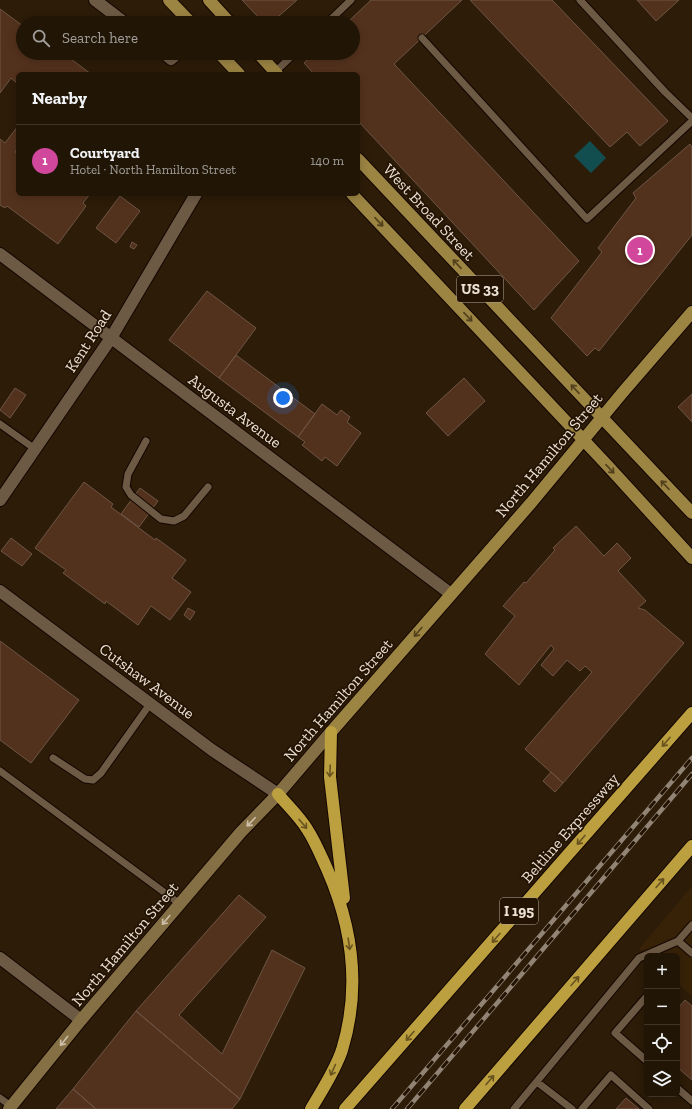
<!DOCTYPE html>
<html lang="en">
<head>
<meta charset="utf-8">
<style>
  body { margin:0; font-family:"Zilla Slab",serif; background:#2d2214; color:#f1f3f6 }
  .controls { position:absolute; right:12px; bottom:12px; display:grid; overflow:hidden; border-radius:6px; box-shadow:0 2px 10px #0003 }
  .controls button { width:36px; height:36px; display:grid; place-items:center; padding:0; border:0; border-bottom:1px solid #3e3428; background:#211506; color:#f1f3f6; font:20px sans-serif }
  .you { position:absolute; left:283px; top:398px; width:14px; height:14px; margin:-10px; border:3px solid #fff; border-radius:50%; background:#1a73e8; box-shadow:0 0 0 6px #1a73e833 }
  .badge { display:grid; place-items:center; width:26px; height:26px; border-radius:50%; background:#0b8043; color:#fff; font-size:13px; font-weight:700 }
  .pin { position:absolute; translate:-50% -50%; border:2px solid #fff; box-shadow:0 1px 4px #0006 }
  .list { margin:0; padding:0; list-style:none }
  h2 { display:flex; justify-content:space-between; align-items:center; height:52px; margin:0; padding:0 16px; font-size:17px }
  h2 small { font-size:13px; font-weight:400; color:#a29f9b }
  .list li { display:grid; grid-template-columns:26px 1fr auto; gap:12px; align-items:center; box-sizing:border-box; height:72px; padding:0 16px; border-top:1px solid #3e3428 }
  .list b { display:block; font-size:15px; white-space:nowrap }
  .list p { margin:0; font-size:13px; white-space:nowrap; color:#a29f9b }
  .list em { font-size:13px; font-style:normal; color:#a29f9b }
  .icon { flex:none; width:22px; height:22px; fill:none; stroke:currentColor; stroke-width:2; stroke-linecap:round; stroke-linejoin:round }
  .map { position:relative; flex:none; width:692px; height:1109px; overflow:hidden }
  .search { position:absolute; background:#211506; box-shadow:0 2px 10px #0003; left:16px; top:16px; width:344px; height:44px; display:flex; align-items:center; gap:10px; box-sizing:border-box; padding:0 14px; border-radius:22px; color:#a29f9b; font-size:15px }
  .panel { position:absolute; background:#211506; box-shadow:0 2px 10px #0003; left:16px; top:72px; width:344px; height:124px; border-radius:6px }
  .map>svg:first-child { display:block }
  .built { fill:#372207 }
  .water { fill:#124e4f }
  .building { fill:#53321d; stroke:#6e5546 }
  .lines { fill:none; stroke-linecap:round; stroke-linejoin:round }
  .lane-casing { stroke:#140600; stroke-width:9 }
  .street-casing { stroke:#140600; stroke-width:14 }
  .secondary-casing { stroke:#140600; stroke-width:14 }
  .primary-casing { stroke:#140600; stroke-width:14 }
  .highway-casing { stroke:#140600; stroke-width:14 }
  .lane { stroke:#6d5a45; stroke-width:7 }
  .street { stroke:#6d5a45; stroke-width:12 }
  .secondary { stroke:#856f44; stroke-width:12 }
  .primary { stroke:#9c8442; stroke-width:12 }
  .highway { stroke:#bca040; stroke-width:12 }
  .rail-casing { stroke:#918474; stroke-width:4.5 }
  .rail { stroke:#231302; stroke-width:3; stroke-dasharray:9; stroke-linecap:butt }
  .oneway { stroke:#53401c }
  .oneway2 { stroke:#68521e }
  .oneway3 { stroke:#cdbfaa }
  .labels { text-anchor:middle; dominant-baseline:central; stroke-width:3.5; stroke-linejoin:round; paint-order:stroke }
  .shield { fill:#231302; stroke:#b0a396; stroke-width:1 }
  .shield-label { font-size:15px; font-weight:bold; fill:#ece1d5 }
  .street-label { font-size:16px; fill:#ece1d5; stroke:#231302 }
</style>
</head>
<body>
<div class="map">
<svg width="692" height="1109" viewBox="0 0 692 1109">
  <rect width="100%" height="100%" fill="#2c1c08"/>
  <!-- built -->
  <path class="built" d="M692,886V996L677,983V956L647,957L639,949Z"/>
  <!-- water -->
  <path class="water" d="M590,141L606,158L591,173L574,156Z"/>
  <!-- building -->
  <path class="building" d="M242,0H297L271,23H264Z
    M371,0H462L394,64L579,261L534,310L358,121V74H314L304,63L315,53H353V23H347Z
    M470,0H552L668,121L640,146L627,132L610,147Z
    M637,0H679L656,21Z
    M0,9L23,26V53H63L91,74H18V84L11,78L0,93Z
    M18,126V148L15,152L18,154V194H90L83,203L86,206L58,244L7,206L5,208L0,205V139L5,143Z
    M690,144L692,147V235L599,351L595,348L587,356L551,318L602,252L598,248L636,198L633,193Z
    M120,196L140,211L116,243L96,228Z
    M132,242L137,245L134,249L130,247Z
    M207,291L256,328L219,378L169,340Z
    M236,355L315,414L298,437L219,378Z
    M464,378L485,401L448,436L426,413Z
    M15,388L26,395L10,418L0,410Z
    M692,394V422L678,407Z
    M322,404L337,415L341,410L350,417L347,422L361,433L337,466L325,457L322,461L302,445L305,442L298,437Z
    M84,482L113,504L111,507L155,540L156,538L186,560L172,578L191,592L170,620L151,606L138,625L106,601L105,604L63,573L66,570L35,548Z
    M140,488L158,501L139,527L121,514Z
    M576,526L604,556L617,543L631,558L618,571L646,601L638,608L645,610L684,643L563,783L525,749L592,672L585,666L580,671L567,660L553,676L541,665L554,649L551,645L519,685L485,654L515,616L503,606L524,582L526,583L555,550L553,548Z
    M11,538L32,554L22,566L1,551Z
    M188,608L195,612L190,620L184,615Z
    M0,641L79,700L31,763L0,740Z
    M551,772L563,783L555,792L543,781Z
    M239,895L266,917L179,1015L222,1054L272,950L305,968L240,1099L136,1011Z
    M685,1000L692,1006V1080L677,1067V1009Z
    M136,1011L240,1099L232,1109H96L73,1089Z
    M73,1089L96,1109H56Z
    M626,1098L639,1109H616Z"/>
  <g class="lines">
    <!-- lane casing -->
    <g class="lane-casing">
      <path id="lane" d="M580,0L665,92L692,118
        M327,23L351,0
        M422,38L587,219L692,121
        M275,72L295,53
        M0,424L35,449
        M146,441L128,474L126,487L131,495L161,519L174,521L184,516L208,487
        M53,758L85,779L93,780L101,773L150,704
        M0,771L180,904
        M692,925L678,941L692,953
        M647,996L615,1033L647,1061
        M537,1082L572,1109
        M677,1088L692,1101
        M0,1098L11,1106
        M514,1109L639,958L678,941
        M582,1109L611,1075L649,1109"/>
    </g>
    <!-- street casing -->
    <g class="street-casing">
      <path id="street" d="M95,0L125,23
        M164,53L171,59L178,53
        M0,254L451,594
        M0,500L111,338L196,194
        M0,591L212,750L278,794
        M0,958L81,1020"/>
    </g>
    <!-- secondary casing -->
    <g class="secondary-casing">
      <path id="secondary" d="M9,1109L81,1020L241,832L278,794L331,732"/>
    </g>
    <!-- primary casing -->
    <g class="primary-casing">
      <path id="primary" d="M169,0L191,23
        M209,0L230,23
        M219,53L239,74
        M258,53L277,74
        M358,159L692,513
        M352,194L607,465L692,558
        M331,732L531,503L623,392L692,312"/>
    </g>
    <!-- highway casing -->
    <g class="highway-casing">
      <path id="highway" d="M331,732L330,777L344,898
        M278,794C287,805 299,816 307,829C315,841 321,856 327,869C353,928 361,988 342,1050C335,1071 322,1090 311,1109
        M345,1109L692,713
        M465,1109L692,846"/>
    </g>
    <!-- lane -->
    <use href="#lane" class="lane"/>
    <!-- street -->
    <use href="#street" class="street"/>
    <!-- secondary -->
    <use href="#secondary" class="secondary"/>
    <!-- primary -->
    <use href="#primary" class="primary"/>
    <!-- highway -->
    <use href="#highway" class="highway"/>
    <!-- rail casing -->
    <g class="rail-casing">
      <path id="rail" d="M392,1109L692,758
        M407,1109L692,774"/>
    </g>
    <!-- rail -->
    <use href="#rail" class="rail"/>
  </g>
  <!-- one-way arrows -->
  <defs><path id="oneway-shaft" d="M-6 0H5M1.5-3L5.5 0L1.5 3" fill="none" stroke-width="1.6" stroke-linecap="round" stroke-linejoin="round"/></defs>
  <g class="oneway">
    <use href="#oneway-shaft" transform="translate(379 222) rotate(47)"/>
    <use href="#oneway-shaft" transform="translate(457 264) rotate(-133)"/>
    <use href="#oneway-shaft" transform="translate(468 317) rotate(47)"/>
    <use href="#oneway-shaft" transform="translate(575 389) rotate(-133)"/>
    <use href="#oneway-shaft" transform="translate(610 469) rotate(47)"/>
    <use href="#oneway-shaft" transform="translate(665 485) rotate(-133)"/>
    <use href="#oneway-shaft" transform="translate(418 632) rotate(131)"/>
  </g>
  <g class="oneway2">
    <use href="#oneway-shaft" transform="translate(666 742) rotate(131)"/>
    <use href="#oneway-shaft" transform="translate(330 771) rotate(92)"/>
    <use href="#oneway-shaft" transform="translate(303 824) rotate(50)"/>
    <use href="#oneway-shaft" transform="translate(581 840) rotate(131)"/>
    <use href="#oneway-shaft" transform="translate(660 883) rotate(-49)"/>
    <use href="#oneway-shaft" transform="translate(496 938) rotate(131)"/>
    <use href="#oneway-shaft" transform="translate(349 944) rotate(82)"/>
    <use href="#oneway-shaft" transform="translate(575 981) rotate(-49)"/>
    <use href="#oneway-shaft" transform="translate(410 1036) rotate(131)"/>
    <use href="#oneway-shaft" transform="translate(333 1070) rotate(114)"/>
    <use href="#oneway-shaft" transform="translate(490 1080) rotate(-49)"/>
  </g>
  <g class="oneway3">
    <use href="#oneway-shaft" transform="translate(251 822) rotate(134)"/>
    <use href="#oneway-shaft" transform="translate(166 920) rotate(130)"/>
    <use href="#oneway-shaft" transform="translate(64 1041) rotate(129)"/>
  </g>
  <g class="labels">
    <!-- shield labels -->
    <g class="shield">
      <rect x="457" y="276" width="46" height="26" rx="3"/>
      <rect x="500" y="898" width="38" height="26" rx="3"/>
    </g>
    <g class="shield-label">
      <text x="480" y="289">US 33</text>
      <text x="519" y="911">I 195</text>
    </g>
    <!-- street labels -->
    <g class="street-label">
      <text transform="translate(429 212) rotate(47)">West Broad Street</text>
      <text transform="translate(88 341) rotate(-57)">Kent Road</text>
      <text transform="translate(235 411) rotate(37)">Augusta Avenue</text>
      <text transform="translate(549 455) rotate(-50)">North Hamilton Street</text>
      <text transform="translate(147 681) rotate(37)">Cutshaw Avenue</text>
      <text transform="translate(338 700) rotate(-49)">North Hamilton Street</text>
      <text transform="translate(570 828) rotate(-49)">Beltline Expressway</text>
      <text transform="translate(125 944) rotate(-50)">North Hamilton Street</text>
    </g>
  </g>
</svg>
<div class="controls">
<button>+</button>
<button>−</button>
<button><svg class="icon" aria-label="locate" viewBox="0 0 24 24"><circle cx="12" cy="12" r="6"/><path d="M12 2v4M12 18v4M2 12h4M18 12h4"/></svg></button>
<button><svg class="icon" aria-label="layers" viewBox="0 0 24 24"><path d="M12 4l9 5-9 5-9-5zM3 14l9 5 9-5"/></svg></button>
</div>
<div class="you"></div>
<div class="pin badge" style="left:640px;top:250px;background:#d1479c">1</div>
<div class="search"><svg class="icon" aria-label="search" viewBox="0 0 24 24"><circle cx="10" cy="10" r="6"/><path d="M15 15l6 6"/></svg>Search here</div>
<section class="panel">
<h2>Nearby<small></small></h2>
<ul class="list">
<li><span class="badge" style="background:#d1479c">1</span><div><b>Courtyard</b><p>Hotel · North Hamilton Street</p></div><em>140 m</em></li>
</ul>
</section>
</div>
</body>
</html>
